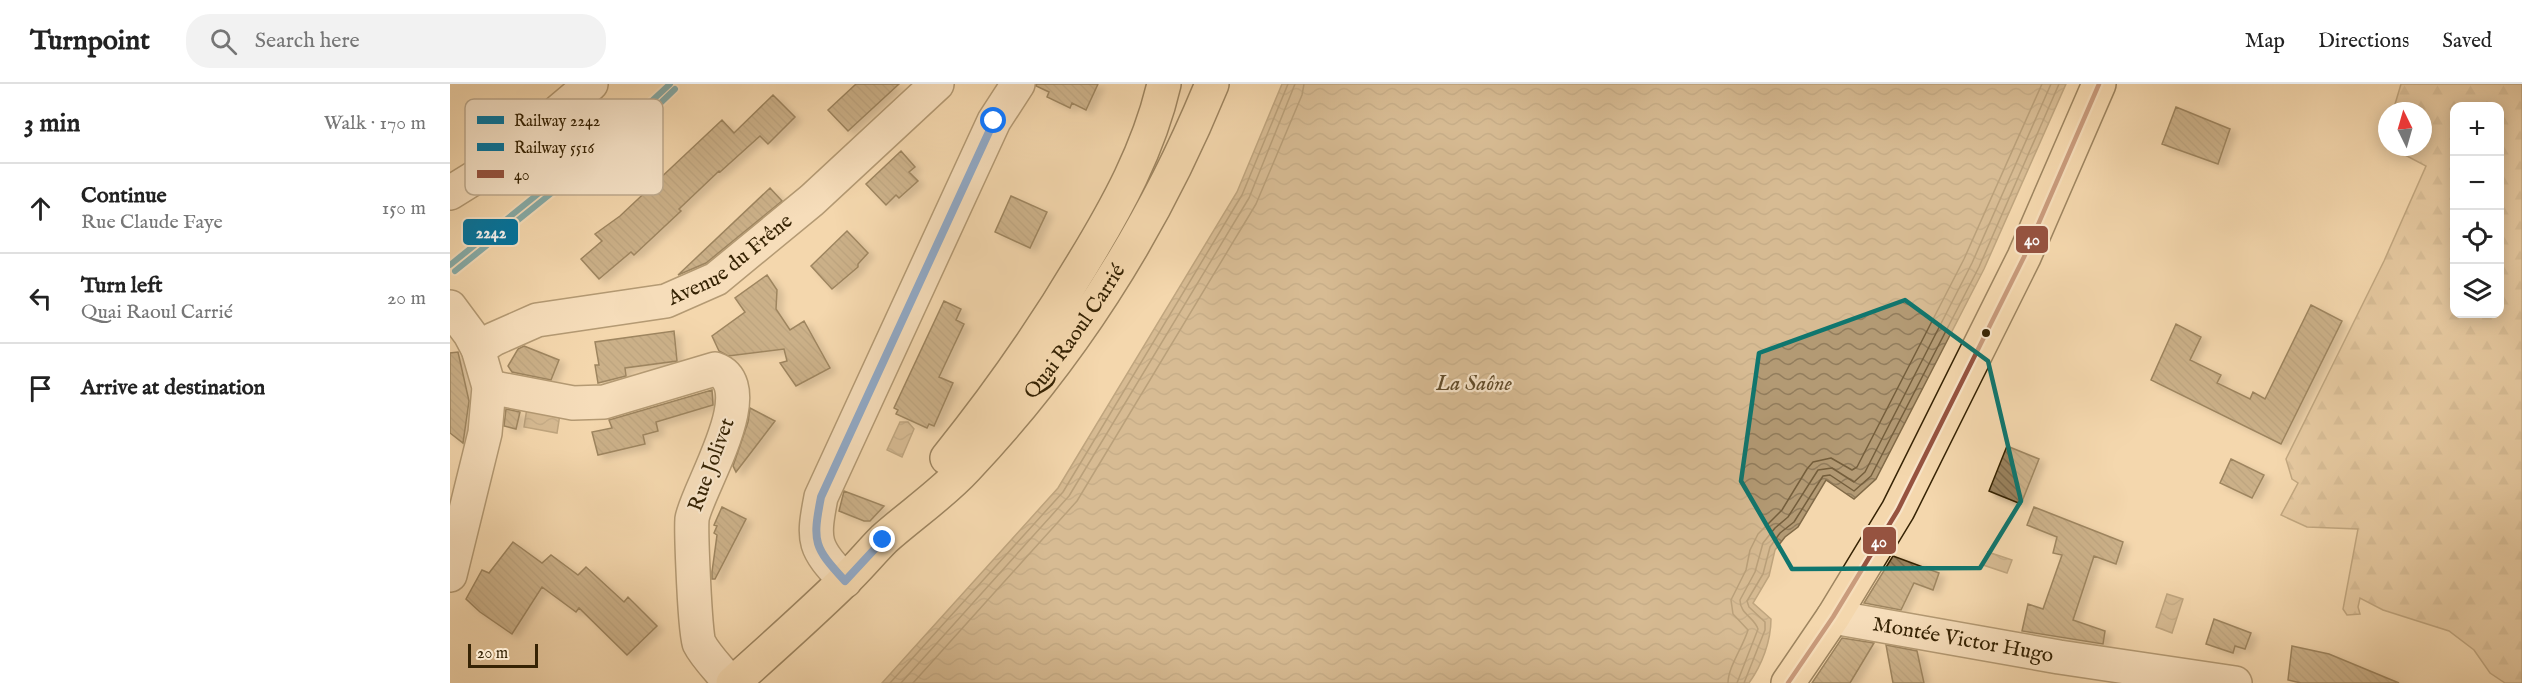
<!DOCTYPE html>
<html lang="en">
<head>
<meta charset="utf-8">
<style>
  body { margin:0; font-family:"IM FELL English",serif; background:#f2f2f2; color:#222 }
  .controls { position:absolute; right:18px; top:18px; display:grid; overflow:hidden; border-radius:12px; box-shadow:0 3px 15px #0003 }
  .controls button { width:54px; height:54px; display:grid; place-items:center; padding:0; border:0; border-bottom:2px solid #e0e0e0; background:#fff; color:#222; font:30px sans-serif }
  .compass { position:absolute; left:1928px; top:18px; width:54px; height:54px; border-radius:50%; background:#fff; box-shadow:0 3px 15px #0003; rotate:355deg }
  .scale { position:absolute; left:18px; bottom:15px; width:70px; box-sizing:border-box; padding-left:6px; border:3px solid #362304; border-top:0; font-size:16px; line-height:21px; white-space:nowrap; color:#362304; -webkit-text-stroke:4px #f8e5ca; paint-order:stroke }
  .stop { position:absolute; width:18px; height:18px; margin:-14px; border:4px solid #1a73e8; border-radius:50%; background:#fff }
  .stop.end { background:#1a73e8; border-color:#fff; box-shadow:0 2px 6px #0008 }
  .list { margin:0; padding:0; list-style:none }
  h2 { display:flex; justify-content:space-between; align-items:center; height:78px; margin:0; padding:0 24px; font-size:26px }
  h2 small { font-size:20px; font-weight:400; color:#767676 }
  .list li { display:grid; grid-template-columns:39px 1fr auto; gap:18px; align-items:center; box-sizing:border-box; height:90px; padding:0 24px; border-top:2px solid #e0e0e0 }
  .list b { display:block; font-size:22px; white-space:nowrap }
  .list p { margin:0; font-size:20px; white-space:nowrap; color:#767676 }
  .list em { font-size:20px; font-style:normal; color:#767676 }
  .icon { flex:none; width:33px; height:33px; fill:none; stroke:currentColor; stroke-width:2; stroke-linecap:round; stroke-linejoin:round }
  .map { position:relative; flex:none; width:2072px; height:599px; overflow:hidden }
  header { display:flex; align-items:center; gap:36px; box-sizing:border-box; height:84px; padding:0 30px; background:#fff; border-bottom:2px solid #e0e0e0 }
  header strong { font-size:28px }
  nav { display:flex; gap:33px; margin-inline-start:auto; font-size:21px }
  .search { width:420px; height:54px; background:#f2f2f2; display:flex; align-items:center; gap:15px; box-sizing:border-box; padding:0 21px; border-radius:24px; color:#767676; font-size:22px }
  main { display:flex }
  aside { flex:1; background:#fff }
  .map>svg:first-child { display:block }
  .forest { fill:url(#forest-firs); stroke:#856e4a; stroke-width:1.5; fill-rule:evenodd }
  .water { fill:url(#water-waves); stroke:#816a47; stroke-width:1.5 }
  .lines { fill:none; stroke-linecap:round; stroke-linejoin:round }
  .shore { stroke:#745e3c; stroke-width:1.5 }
  .building { fill:url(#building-back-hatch); stroke:#362304; stroke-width:1.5; filter:url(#shadow) }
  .minor-casing { stroke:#66502e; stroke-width:36 }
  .major-casing { stroke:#362304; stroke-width:36 }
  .minor { stroke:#f8e5ca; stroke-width:33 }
  .major { stroke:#f4d7ad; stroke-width:33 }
  .bus-1-casing { stroke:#f8e5ca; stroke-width:9 }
  .bus-1 { stroke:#965340; stroke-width:4.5 }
  .rail-1-casing { stroke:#f8e5ca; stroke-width:10 }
  .rail-2-casing { stroke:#f8e5ca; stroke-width:10 }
  .rail-1 { stroke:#0075a1; stroke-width:6 }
  .rail-2 { stroke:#0075a1; stroke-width:6 }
  .route { stroke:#1a73e8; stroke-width:8 }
  .marked { fill:none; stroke:#0f766e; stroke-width:4.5; stroke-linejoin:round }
  .bus-dot { fill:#362304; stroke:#f8e5ca; stroke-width:2 }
  .labels { text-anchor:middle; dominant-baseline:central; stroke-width:4.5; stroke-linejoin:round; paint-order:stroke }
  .street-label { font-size:21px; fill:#362304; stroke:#f8e5ca }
  .water-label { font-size:22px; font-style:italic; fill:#624d2b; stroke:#f8e5ca }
  .key { fill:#f8e5ca; stroke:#beab8f; stroke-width:1.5 }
  .key-label { font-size:16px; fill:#362304 }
  .line-badge { stroke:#f8e5ca; stroke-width:2 }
  .badge-label { font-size:16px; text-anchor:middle; font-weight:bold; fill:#fff }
</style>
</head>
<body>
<header>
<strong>Turnpoint</strong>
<div class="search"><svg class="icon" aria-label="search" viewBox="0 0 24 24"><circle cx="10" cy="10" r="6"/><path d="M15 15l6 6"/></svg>Search here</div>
<nav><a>Map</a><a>Directions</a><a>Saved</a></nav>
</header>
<main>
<aside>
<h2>3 min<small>Walk · 170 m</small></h2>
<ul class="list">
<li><svg class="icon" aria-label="ahead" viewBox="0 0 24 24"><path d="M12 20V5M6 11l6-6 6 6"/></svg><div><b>Continue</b><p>Rue Claude Faye</p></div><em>150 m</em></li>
<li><svg class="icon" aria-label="left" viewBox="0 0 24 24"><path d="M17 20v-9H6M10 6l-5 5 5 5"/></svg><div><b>Turn left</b><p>Quai Raoul Carrié</p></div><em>20 m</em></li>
<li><svg class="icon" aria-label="arrive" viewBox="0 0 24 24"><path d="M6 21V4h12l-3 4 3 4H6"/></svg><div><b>Arrive at destination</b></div></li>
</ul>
</aside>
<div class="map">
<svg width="2072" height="599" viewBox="0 0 2072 599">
  <defs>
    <pattern id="forest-firs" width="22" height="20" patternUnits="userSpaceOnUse" patternTransform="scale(1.5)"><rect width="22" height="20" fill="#d4b890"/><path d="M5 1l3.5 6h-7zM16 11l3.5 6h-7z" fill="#b79e7b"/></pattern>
    <pattern id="water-waves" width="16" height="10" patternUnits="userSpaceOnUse" patternTransform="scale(1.5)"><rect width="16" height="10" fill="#b39a74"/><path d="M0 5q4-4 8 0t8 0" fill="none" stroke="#927d5d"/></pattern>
    <pattern id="building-back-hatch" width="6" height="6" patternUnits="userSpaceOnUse" patternTransform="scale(1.5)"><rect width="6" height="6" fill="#99815c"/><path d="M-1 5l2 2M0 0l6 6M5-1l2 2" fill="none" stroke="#7e694a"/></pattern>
    <filter id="shadow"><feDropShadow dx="6" dy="4" stdDeviation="3" flood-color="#0004"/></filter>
  </defs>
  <rect width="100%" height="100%" fill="#f4d7ad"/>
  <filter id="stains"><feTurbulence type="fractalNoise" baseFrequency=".00333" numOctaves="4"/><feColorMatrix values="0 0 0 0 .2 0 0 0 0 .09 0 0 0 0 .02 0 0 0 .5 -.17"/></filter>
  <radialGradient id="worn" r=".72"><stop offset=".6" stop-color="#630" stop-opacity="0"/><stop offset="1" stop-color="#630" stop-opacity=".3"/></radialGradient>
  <!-- forest -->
  <path class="forest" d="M1951,0H2072V599H2055L2040,589L2024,566L1999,547L1933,526L1910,514L1908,523L1910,530L1897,531L1893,525L1908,445L1857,443L1831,431L1848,399L1842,395L1836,375L1934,177L1976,82L1940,63H1973V27H1943ZM2004,22H2050V230H2004Z"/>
  <!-- water -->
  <path class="water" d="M832,0H1616L1534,185L1426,395L1404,415L1376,396L1348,443L1335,453L1325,466L1319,492L1303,519L1321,535C1321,557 1312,581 1299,599H432L608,404L787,108Z
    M77,324L110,330L107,349L74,343Z
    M450,338H458L464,345L452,373L437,366Z
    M1538,468L1562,476L1557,489L1533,481Z
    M1717,510L1733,515L1722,549L1706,543Z"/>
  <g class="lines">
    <!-- shore -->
    <path class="shore" d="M440,599L613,408L792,111L838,0
      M451,599L619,412L799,114L845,0
      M463,599L627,417L806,120L852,11L854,0
      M1278,599C1278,583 1293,563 1298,546L1283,530L1281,516L1296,486L1300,466L1308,450L1332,426L1357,385L1363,378L1381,374L1402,386L1407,383L1514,175L1592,0
      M1287,599L1308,545C1304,533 1290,530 1290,516L1305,488L1313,459L1325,444L1338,433L1368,386L1382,384L1404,398L1415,388L1522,179L1601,0
      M1294,599L1315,546V538L1299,523L1297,517L1313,490L1320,463L1330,449L1344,438L1373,392L1380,391L1404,407L1421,392L1529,183L1609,0"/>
  </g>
  <!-- building -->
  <path class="building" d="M406,0H449L398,47L378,26Z
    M587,0H648L636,26L622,19L620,24L597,13L599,8L586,2Z
    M323,11L345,33L318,60L310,52L270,88L269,87L229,125L231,127L184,171L181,168L149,195L131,175L152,157L145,150L170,132L272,36L284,49Z
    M1726,23L1780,45L1768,80L1712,60Z
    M451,67L465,83L459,88L468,97L449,114L446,111L436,121L416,100Z
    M320,104L332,117L256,179L228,191Z
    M561,112L597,128L580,164L545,148Z
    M397,147L418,169L408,180V183L382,205L361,182Z
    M317,191L327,206L326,225L340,246L354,237L380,284L346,302L330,279L337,277L334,265L278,272L269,267L262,252L295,228L285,214Z
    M494,217L511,225L506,236L514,240L489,293L503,299L484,342L479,340L477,344L446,330L448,326L444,324Z
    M1861,221L1892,237L1831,360L1701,296L1726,240L1751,253L1740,276L1771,291L1767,299L1800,315L1803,308L1815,315Z
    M224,247L227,277L175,284L176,292L148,299L145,281H149L145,258Z
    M74,262L109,276L101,296L62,288L58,282L68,265Z
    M8,268L19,317L13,359L0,349V269Z
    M262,306L263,321L206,338L208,347L193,351L195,360L148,371L142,348L162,344L159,336Z
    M300,324L325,337L286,388L283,382L298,338Z
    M56,325L70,328L66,345L54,342Z
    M1557,362L1589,375L1571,420L1539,407Z
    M1781,375L1814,391L1802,414L1770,399Z
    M394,407L434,422L420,437H414L389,427Z
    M272,423L296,435L265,495H262V488L267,451L264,449L267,442L264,441Z
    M1584,423L1673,458L1666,480L1644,472L1623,536L1655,547L1653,560L1572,547L1578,520L1593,525L1612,471L1603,469L1607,453L1577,441Z
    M63,458L92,479L101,471L128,491L136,483L174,518L178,513L207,542L177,571L129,524L126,528L92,503L62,550L30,528L16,515L32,486L39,489Z
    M1443,472L1489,489L1483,506L1464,499L1451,526L1414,519Z
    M1764,535L1801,549L1795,565L1785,562L1783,569L1756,560Z
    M1392,554L1424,559L1400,599H1362Z
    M1436,561L1467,567L1474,599H1443Z
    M1842,562L1879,570L1949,599H1851L1838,596Z"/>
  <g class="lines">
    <!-- minor casing -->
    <g class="minor-casing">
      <g id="minor">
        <path d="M0,109L45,81L141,0"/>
        <path d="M0,223L20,250L28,265L39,303L35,349L0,491"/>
        <path id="s1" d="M28,265L44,255L87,236L216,217L266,195L362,116L487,0"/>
        <path d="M39,303L123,319L154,318L265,285C314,302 246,407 242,435C241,448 245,551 249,559C256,573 271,587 280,599"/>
        <path d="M395,497C364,463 362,459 371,413L544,37L568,0"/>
        <path id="s2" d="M1383,533L1609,573L1785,599"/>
      </g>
    </g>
    <!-- major casing -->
    <g class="major-casing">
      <g id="major">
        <path d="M497,374C547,312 592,248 633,179C667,123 699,65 714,0"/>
        <path id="s3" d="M283,599C320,566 357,533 393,498C408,484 420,469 434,455C461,431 492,410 516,384C622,272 704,142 762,0"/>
        <path d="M1338,599L1383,533L1448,426L1574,173L1649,0"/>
      </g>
    </g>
    <!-- minor -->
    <use href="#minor" class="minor"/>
    <!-- major -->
    <use href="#major" class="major"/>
    <!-- bus-1 casing -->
    <g class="bus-1-casing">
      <path id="bus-1" d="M1338,599L1383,533L1448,426L1574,173L1649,0"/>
    </g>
    <!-- bus-1 -->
    <use href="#bus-1" class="bus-1"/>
    <!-- rail-1 casing -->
    <g class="rail-1-casing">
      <path id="rail-1" d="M0,181L192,26L220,0"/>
    </g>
    <!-- rail-2 casing -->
    <g class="rail-2-casing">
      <path id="rail-2" d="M5,187L197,32L225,5"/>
    </g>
    <!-- rail-1 -->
    <use href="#rail-1" class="rail-1"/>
    <!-- rail-2 -->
    <use href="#rail-2" class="rail-2"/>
  </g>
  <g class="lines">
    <!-- route -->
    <path class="route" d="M433,456L395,497C364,463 362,459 371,413L544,37"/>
  </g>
  <!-- marked area -->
  <path d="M0 0H2072V599H0ZM1455,216L1538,277L1571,417L1530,484L1342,485L1291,397L1309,269Z" fill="#f4d7ad" fill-opacity=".55" fill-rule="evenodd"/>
  <path class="marked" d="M1455,216L1538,277L1571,417L1530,484L1342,485L1291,397L1309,269Z"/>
  <!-- markers -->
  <circle class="bus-dot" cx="1536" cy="249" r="5"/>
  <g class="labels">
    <!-- street labels -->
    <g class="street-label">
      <text stroke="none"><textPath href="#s1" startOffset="273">Avenue du Frêne</textPath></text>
      <text stroke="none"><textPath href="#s3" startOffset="492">Quai Raoul Carrié</textPath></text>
      <text transform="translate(262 381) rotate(-70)">Rue Jolivet</text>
      <text stroke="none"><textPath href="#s2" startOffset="132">Montée Victor Hugo</textPath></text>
    </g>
    <!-- water labels -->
    <g class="water-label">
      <text x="1024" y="300">La Saône</text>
    </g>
  </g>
  <!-- legend -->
  <rect x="15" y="15" width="198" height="96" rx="9" class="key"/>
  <rect x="27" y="32" width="27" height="8" fill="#0075a1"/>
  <rect x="27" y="59" width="27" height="8" fill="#0075a1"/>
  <rect x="27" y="86" width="27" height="8" fill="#965340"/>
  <g class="key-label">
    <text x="64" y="42">Railway 2242</text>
    <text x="64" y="69">Railway 5516</text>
    <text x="64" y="96">40</text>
  </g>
  <g class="line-badge">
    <rect x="12" y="134" width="57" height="28" rx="6" fill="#0075a1"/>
    <rect x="1565" y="141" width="34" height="29" rx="6" fill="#965340"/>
    <rect x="1412" y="442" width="35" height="29" rx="6" fill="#965340"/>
  </g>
  <g class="badge-label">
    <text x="41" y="154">2242</text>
    <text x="1582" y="161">40</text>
    <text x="1429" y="463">40</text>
  </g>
  <rect width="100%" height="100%" filter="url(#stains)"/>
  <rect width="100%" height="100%" fill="url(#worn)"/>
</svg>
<div class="controls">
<button>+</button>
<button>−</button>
<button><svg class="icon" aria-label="locate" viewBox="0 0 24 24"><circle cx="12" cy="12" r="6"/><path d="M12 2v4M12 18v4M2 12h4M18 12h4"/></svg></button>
<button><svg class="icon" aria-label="layers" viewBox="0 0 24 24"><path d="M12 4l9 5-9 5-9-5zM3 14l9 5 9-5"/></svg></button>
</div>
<svg class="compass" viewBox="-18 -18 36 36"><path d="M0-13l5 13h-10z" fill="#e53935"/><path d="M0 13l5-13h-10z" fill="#767676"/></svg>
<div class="scale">20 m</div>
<div class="stop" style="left:544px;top:37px"></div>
<div class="stop end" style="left:433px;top:456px"></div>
</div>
</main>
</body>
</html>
